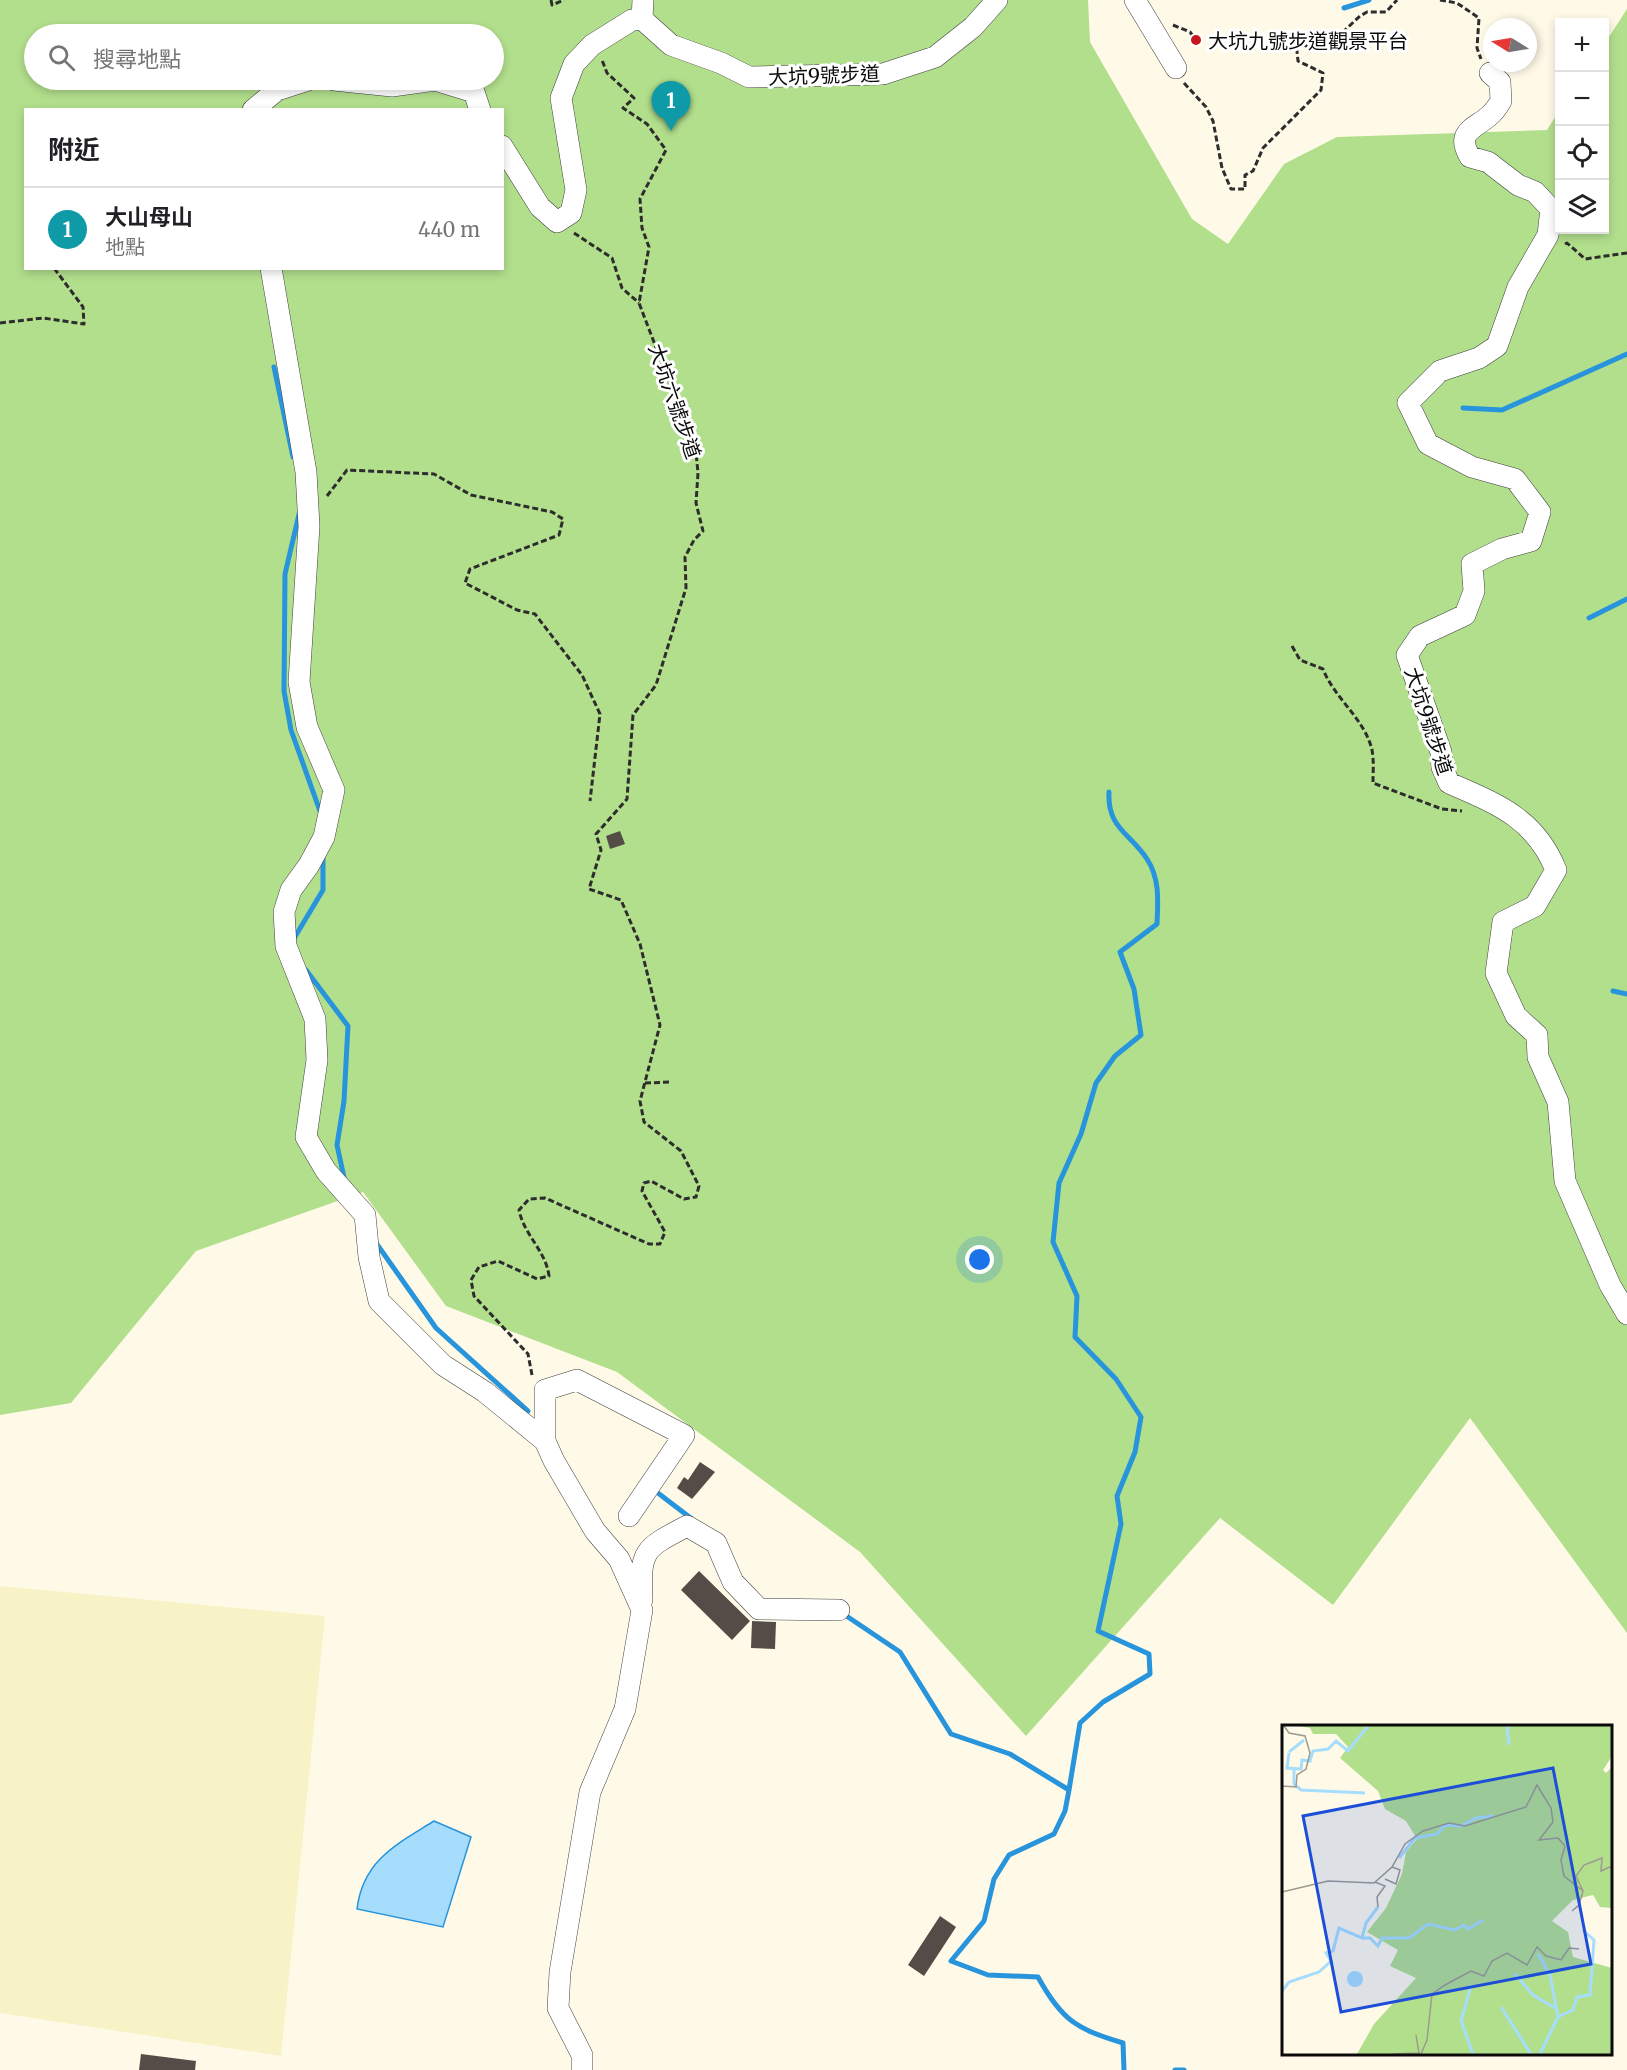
<!DOCTYPE html>
<html lang="zh-TW">
<head>
<meta charset="utf-8">
<style>
  body { margin:0; font-family:Merriweather,"Noto Sans TC",serif; background:#f6f6f6; color:#202124 }
  .controls { position:absolute; right:18px; top:18px; display:grid; overflow:hidden; border-radius:0px; box-shadow:0 3px 9px #0003 }
  .controls button { width:54px; height:54px; display:grid; place-items:center; padding:0; border:0; border-bottom:2px solid #e0e0e0; background:#fff; color:#202124; font:30px sans-serif }
  .compass { position:absolute; left:1483px; top:18px; width:54px; height:54px; border-radius:50%; background:#fff; box-shadow:0 3px 9px #0003; rotate:281deg }
  .you { position:absolute; left:980px; top:1260px; width:21px; height:21px; margin:-15px; border:4px solid #fff; border-radius:50%; background:#1a73e8; box-shadow:0 0 0 9px #1a73e833 }
  .badge { display:grid; place-items:center; width:39px; height:39px; border-radius:50%; background:#c71620; color:#fff; font-size:20px; font-weight:700 }
  .pin { position:absolute; translate:-50% -50px; filter:drop-shadow(0 2px 3px #0008) }
  .pin::after { content:''; position:absolute; top:32px; width:21px; height:18px; background:inherit; clip-path:polygon(0 0,100% 0,50% 100%) }
  .list { margin:0; padding:0; list-style:none }
  h2 { display:flex; justify-content:space-between; align-items:center; height:78px; margin:0; padding:0 24px; font-size:26px }
  h2 small { font-size:20px; font-weight:400; color:#757577 }
  .list li { display:grid; grid-template-columns:39px 1fr auto; gap:18px; align-items:center; box-sizing:border-box; height:84px; padding:0 24px; border-top:2px solid #e0e0e0 }
  .list b { display:block; font-size:22px; white-space:nowrap }
  .list p { margin:0; font-size:20px; white-space:nowrap; color:#757577 }
  .list em { font-size:20px; font-style:normal; color:#757577 }
  .icon { flex:none; width:33px; height:33px; fill:none; stroke:currentColor; stroke-width:2; stroke-linecap:round; stroke-linejoin:round }
  .map { position:relative; flex:none; width:1627px; height:2070px; overflow:hidden }
  .search { position:absolute; background:#fff; box-shadow:0 3px 9px #0003; left:24px; top:24px; width:480px; height:66px; display:flex; align-items:center; gap:15px; box-sizing:border-box; padding:0 21px; border-radius:33px; color:#757577; font-size:22px }
  .panel { position:absolute; background:#fff; box-shadow:0 3px 9px #0003; left:24px; top:108px; width:480px; height:162px; border-radius:0px }
  .map>svg:first-child { display:block }
  .farmland { fill:#f8f3c6 }
  .forest { fill:#b2df8c; fill-rule:evenodd }
  .water { fill:#a7ddfc; stroke:#2794db; stroke-width:1.5 }
  .lines { fill:none; stroke-linecap:round; stroke-linejoin:round }
  .stream { stroke:#2794db; stroke-width:5 }
  .building { fill:#544c46 }
  .minor-casing { stroke:#3e3e3e; stroke-width:22 }
  .path { stroke:#2d2d2d; stroke-width:3; stroke-dasharray:6 3; stroke-linecap:butt }
  .minor { stroke:#fff; stroke-width:21 }
  .poi-dot { fill:#c71620; stroke:#fff; stroke-width:2 }
  .labels { text-anchor:middle; dominant-baseline:central; stroke-width:6; stroke-linejoin:round; paint-order:stroke }
  .poi-label { font-size:20px; fill:#0b0b0b; stroke:#fff; text-anchor:start }
  .street-label { font-size:20px; fill:#0b0b0b; stroke:#fff }
  .inset-river { fill:none; stroke:#a7ddfc; stroke-width:3 }
  .inset-road { fill:none; stroke:#9d9a90; stroke-width:1.5 }
  .view { fill:#1d4ed8; fill-opacity:0.15; stroke:#1d4ed8; stroke-width:3 }
  .inset-edge { fill:none; stroke:#0b0b0b; stroke-width:3 }
</style>
</head>
<body>
<div class="map">
<svg width="1627" height="2070" viewBox="0 0 1627 2070">
  <rect width="100%" height="100%" fill="#fffae8"/>
  <!-- farmland -->
  <path class="farmland" d="M0,1586L325,1616L281,2056L0,2013Z"/>
  <!-- forest -->
  <path class="forest" d="M0,0H1088L1090,42L1192,219L1228,244L1284,164L1337,137L1547,130L1559,111L1560,230H1604L1605,43L1627,9V1633L1470,1418L1333,1605L1220,1518L1026,1736L860,1552L617,1372L446,1306L363,1192L196,1251L71,1403L0,1415ZM34,34H494V80H34ZM26,110H502V268H26Z"/>
  <!-- water -->
  <path class="water" d="M434,1821L471,1837L443,1927L357,1909C363,1860 397,1844 434,1821Z"/>
  <g class="lines">
    <!-- stream -->
    <path class="stream" d="M1344,8L1369,0
      M274,367L293,457
      M1463,408L1502,410L1627,354
      M300,510L285,574L284,691L291,730L321,814
      M1589,618L1627,599
      M293,940L323,890V856
      M306,970L348,1026L344,1101L337,1145L345,1182
      M1613,991L1627,994
      M374,1240L436,1328L528,1411
      M654,1490L692,1519
      M842,1613L900,1652L951,1734L1010,1754L1069,1790L1065,1811L1054,1834L1009,1855L994,1879L984,1921L951,1961L988,1975L1038,1977C1062,2021 1077,2029 1123,2043L1124,2070
      M1069,1790L1080,1723L1103,1702L1150,1674L1149,1654L1098,1631L1121,1524L1117,1496L1135,1452L1141,1417L1116,1379L1075,1337L1077,1296L1053,1242L1059,1183L1081,1134L1096,1083L1115,1056L1141,1035L1134,989L1120,952L1157,924C1158,901 1160,879 1147,859C1130,833 1107,828 1109,792
      M1175,2070H1184"/>
  </g>
  <!-- building -->
  <path class="building" d="M620,831L625,844L610,849L606,836Z
    M700,1462L715,1472L692,1499L677,1488L684,1477L688,1480Z
    M699,1571L750,1621L732,1640L681,1590Z
    M752,1621L776,1622L775,1649L751,1648Z
    M940,1916L956,1927L924,1976L908,1965Z
    M141,2054L196,2061L195,2070H139Z"/>
  <g class="lines">
    <!-- minor casing -->
    <g class="minor-casing">
      <path id="minor" d="M1135,0L1176,68
        M642,19L671,45L721,63L749,77L883,74L935,57L973,27L997,0
        M642,19L643,0
        M1490,73L1500,82L1501,101C1498,106 1494,112 1489,116C1474,129 1455,132 1470,157L1488,162L1518,185L1535,192L1551,209L1548,235L1518,287L1497,346L1479,358L1440,371L1408,403L1428,444L1472,467L1515,479L1540,512L1531,541L1502,549L1472,564L1474,591L1465,615L1420,636L1407,655L1441,752L1442,767L1449,783C1497,804 1535,818 1556,870L1535,906L1503,922L1496,973L1516,1016L1537,1035L1538,1057L1558,1102L1565,1181L1610,1285L1627,1314
        M334,80L392,86L435,80L474,92L480,110
        M253,110L277,90L308,80
        M502,146L540,207L557,222L571,213L576,190L561,98L574,64L592,45L632,20L642,19
        M271,268L306,472L309,526L299,682L307,727L334,790L324,837L309,865L291,890L284,912L286,946L315,1019L317,1060L306,1137L326,1171L365,1215L369,1257L379,1301L443,1365L485,1392L545,1441L554,1461L595,1531L619,1559L642,1610L625,1709L590,1792L560,1972L558,2008L582,2055V2070
        M545,1441V1390L577,1380L684,1435L629,1516
        M642,1600C640,1550 643,1549 687,1526L716,1543L733,1582L759,1609L839,1610"/>
    </g>
    <!-- path -->
    <path class="path" d="M551,0L552,5L564,0
      M1440,0L1457,3L1479,18L1477,48L1481,59
      M1173,25L1190,32L1196,40
      M1184,83L1206,107L1213,121L1222,168L1231,189H1245V175L1253,171L1263,148L1321,90L1323,73L1298,61L1296,42L1312,48L1344,31L1360,16L1367,12H1386L1397,0
      M574,233L612,258L622,288L639,303
      M1565,244L1567,243L1585,259L1627,253
      M0,323L43,318L84,324L83,307L54,268
      M327,496L347,470L434,474L471,495L552,512L563,519L559,535L470,569L465,583L517,610L535,614L582,675L600,714L590,801
      M1292,646L1300,660L1323,669C1334,698 1365,719 1372,750C1374,760 1373,773 1373,783L1442,809L1462,811
      M645,1083L671,1082
      M532,1375L528,1354L474,1296L471,1280L479,1267L498,1261L537,1279L549,1276C546,1251 524,1235 519,1210L529,1199L545,1198L649,1244H660L665,1232L642,1191L644,1183L651,1181L684,1199L696,1197L699,1186L681,1151L644,1122L640,1101L660,1025L640,944L621,900L589,889L601,850L596,834L627,799L633,715L656,685L686,588L685,557L694,540L703,531L696,503L698,473L696,452L639,303L649,247L642,228L640,199L666,150L647,124L623,108L634,98L607,73L602,60"/>
    <!-- minor -->
    <use href="#minor" class="minor"/>
  </g>
  <!-- markers -->
  <circle class="poi-dot" cx="1196" cy="40" r="6"/>
  <g class="labels">
    <!-- poi labels -->
    <g class="poi-label">
      <text x="1208" y="40">大坑九號步道觀景平台</text>
    </g>
    <!-- street labels -->
    <g class="street-label">
      <text transform="translate(824 75) rotate(-2)">大坑9號步道</text>
      <text transform="translate(675 401) rotate(71)">大坑六號步道</text>
      <text transform="translate(1429 721) rotate(72)">大坑9號步道</text>
    </g>
  </g>
  <!-- overview -->
  <g transform="translate(1282 1725)">
    <rect width="330" height="330" fill="#fffae8"/>
    <path d="M16,1H330V31L321,45L324,48L330,42V183L318,182L311,170L291,175L270,196L286,207L291,232L330,243V329H75L92,299L134,253L108,241L116,225L85,207L104,183L120,149L124,127L135,114L124,96L103,84L96,66L58,33L66,22L54,9H31L28,3Z" fill="#b2df8c"/>
    <path d="M65 254a8 8 0 1 1 16 0a8 8 0 1 1-16 0Z" fill="#a7ddfc"/>
    <path class="inset-river" d="M225,1L227,20M7,27L22,15M7,28L5,43L19,44L20,35L28,36L31,26L46,24L54,16L66,26L86,1M12,45V59L19,65L83,68M117,133L133,113L155,109L163,100L179,101L194,93L212,91M80,213H88L96,221L100,213H127L146,199L173,205L182,200L186,204L201,195M256,229L268,250L276,292L258,329M233,249L251,270L273,283M189,260L179,296L191,329M0,266L7,257L37,247L49,236L44,228L51,226L57,203L80,213L84,198L96,182M219,282L249,329M276,292L291,285L295,272L308,270L312,215L301,205"/>
    <path class="inset-road" d="M0,61L14,62L15,50L24,44L28,28L23,11L7,8L2,1M283,121L279,135L282,151L301,166L297,180L290,186M103,154L114,159L118,145L110,142M93,157L103,161L95,172L96,182M301,166L294,151L302,140L320,133L319,146L330,141M0,167L46,156L92,158L110,142L123,119L141,106L167,98L183,101L244,82L255,60L269,83L271,97L257,115L276,113L283,121M111,329L137,328L134,310M139,329L145,315L150,269L163,260L189,246L202,251L210,236L225,228L245,240L255,222L264,231L279,235L287,223L297,224"/>
    <path class="view" d="M271,43L309,239L59,287L21,91Z"/>
    <rect width="330" height="330" class="inset-edge"/>
  </g>
</svg>
<div class="controls">
<button>+</button>
<button>−</button>
<button><svg class="icon" aria-label="locate" viewBox="0 0 24 24"><circle cx="12" cy="12" r="6"/><path d="M12 2v4M12 18v4M2 12h4M18 12h4"/></svg></button>
<button><svg class="icon" aria-label="layers" viewBox="0 0 24 24"><path d="M12 4l9 5-9 5-9-5zM3 14l9 5 9-5"/></svg></button>
</div>
<svg class="compass" viewBox="-18 -18 36 36"><path d="M0-13l5 13h-10z" fill="#e53935"/><path d="M0 13l5-13h-10z" fill="#757577"/></svg>
<div class="you"></div>
<div class="pin badge" style="left:671px;top:131px;background:#0f9aa8">1</div>
<div class="search"><svg class="icon" aria-label="search" viewBox="0 0 24 24"><circle cx="10" cy="10" r="6"/><path d="M15 15l6 6"/></svg>搜尋地點</div>
<section class="panel">
<h2>附近<small></small></h2>
<ul class="list">
<li><span class="badge" style="background:#0f9aa8">1</span><div><b>大山母山</b><p>地點</p></div><em>440 m</em></li>
</ul>
</section>
</div>
</body>
</html>
